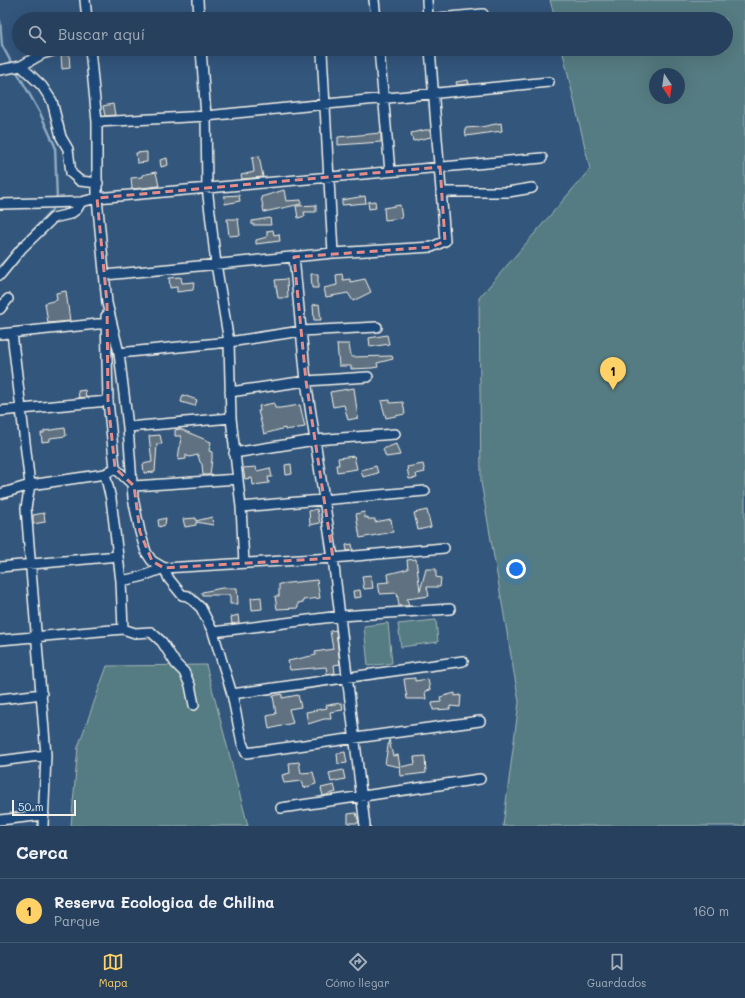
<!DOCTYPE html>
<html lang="es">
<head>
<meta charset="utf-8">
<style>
  body { margin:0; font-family:Mali,sans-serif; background:#2e4763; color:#f1f3f6 }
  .compass { position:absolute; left:649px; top:68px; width:36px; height:36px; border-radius:50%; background:#26405d; box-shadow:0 4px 16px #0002; rotate:167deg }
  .scale { position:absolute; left:12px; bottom:10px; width:64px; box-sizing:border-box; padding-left:4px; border:2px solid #f4f1e8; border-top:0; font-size:11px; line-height:14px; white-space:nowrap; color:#f4f1e8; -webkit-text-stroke:3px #1f4a7a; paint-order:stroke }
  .you { position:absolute; left:516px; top:569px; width:14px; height:14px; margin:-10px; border:3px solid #fff; border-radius:50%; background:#1a73e8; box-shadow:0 0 0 6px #1a73e833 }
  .badge { display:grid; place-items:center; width:26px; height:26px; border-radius:50%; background:#ffd166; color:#111; font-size:13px; font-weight:700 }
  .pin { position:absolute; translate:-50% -33px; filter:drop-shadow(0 1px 2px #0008) }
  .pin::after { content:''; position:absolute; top:21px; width:14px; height:12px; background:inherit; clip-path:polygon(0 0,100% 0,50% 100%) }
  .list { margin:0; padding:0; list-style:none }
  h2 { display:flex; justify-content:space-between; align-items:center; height:52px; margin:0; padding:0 16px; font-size:17px }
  h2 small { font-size:13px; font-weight:400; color:#a4afbc }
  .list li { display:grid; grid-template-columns:26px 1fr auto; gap:12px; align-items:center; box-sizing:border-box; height:64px; padding:0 16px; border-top:1px solid #425972 }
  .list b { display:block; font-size:15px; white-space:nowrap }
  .list p { margin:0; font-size:13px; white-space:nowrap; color:#a4afbc }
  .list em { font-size:13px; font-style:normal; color:#a4afbc }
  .icon { flex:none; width:22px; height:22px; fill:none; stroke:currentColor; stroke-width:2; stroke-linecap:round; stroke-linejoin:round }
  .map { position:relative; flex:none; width:745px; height:826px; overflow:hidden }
  .search { position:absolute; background:#26405d; box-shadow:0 4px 16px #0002; left:12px; right:12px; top:12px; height:44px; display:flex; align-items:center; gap:10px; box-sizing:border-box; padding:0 14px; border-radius:22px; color:#a4afbc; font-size:15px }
  .sheet { height:116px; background:#26405d }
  nav { display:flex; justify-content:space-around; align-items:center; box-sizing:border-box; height:56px; border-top:1px solid #425972; background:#26405d; font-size:11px; color:#a4afbc }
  nav a { display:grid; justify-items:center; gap:2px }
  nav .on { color:#ffd166 }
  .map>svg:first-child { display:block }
  .green { fill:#547c82; stroke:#a4b6b5; fill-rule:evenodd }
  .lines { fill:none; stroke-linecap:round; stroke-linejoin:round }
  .stream { stroke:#8eaac1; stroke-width:2.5 }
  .building { fill:#617281; stroke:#f4f1e8 }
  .minor-casing { stroke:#f4f1e8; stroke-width:12 }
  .minor { stroke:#1f4a7a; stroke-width:9 }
  .marked { fill:none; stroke:#e58c88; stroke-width:3; stroke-dasharray:8 5; stroke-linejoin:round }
</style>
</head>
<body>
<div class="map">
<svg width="745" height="826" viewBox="0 0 745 826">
  <rect width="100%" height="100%" fill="#33567c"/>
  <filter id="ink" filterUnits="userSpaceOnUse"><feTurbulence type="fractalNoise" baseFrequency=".025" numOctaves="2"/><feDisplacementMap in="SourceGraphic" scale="8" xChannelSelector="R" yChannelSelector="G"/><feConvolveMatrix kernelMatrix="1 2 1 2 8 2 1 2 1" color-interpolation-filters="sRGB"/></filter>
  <g filter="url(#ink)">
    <!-- green -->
    <path class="green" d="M550,0H745V826H503L519,702L481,482L479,298L590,169L562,49H726V19H555ZM655,74H679V98H655Z
      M436,620L438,642L401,647L398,624Z
      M388,623L392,663L368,666L364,626Z
      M206,665L248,826H71L78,747L107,666Z"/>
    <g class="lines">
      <!-- stream -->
      <path class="stream" d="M0,21L2,45L13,66
        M16,70L40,113L55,146L57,200
        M26,238L52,210
        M0,266L12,254"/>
    </g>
    <!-- building -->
    <path class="building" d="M69,54L70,68L62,69L61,55Z
      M468,80L469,84L457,85L456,82Z
      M113,104L115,115L105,116L103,106Z
      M501,123L502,131L466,136L465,128L481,127Z
      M425,130H430L431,137L413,141L411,133Z
      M381,133V142L338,145V137Z
      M147,152V162L137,163L136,153Z
      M259,156L263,177L242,179L241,175L254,172L252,157Z
      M167,158L168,165L161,167L160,160Z
      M156,172L159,186L132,189L131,178L142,177V175Z
      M284,190L286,201L301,200V204L264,212L261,197Z
      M239,195L240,201L225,204L224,196Z
      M365,196L366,203L342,205V200Z
      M375,201L376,208L369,209L368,202Z
      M316,205V212H304L305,216L298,218L296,206Z
      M400,205L402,218L385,220L384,208Z
      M270,218L271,225H252V221Z
      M227,219H238L240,235L229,236Z
      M273,230L274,235L279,234L280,241L256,244V240L267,237V231Z
      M311,274H318V288H312Z
      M342,274L343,280L350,279V282L365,279L371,292L353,301L348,293L326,297L324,288L337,285L336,275Z
      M181,277L182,283L194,282L193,290L177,292V287L170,288L169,278Z
      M287,279L288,298H278L275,280Z
      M66,291L70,321L48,323L45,303L57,300L56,293Z
      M319,304L321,320H314L313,305Z
      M387,335L389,344L370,347L369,338Z
      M337,344H349L351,357L392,356L393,359L377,363L378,367L372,368L351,369V366H339Z
      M354,388L358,418L348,420L344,405L333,407L330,392Z
      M85,390L86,397L79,398L78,391Z
      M183,395L197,400L195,406L181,402Z
      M390,400V403L403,402L405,414L386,418L381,401Z
      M274,403L275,408H280L300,405L305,427L285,430V428L264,434L258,411H260L259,406Z
      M65,428L66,436L50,438V441L42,442L41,433H44V431Z
      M180,429L211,442L209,451L212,452V459L210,475H203L202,464L200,462L198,455L189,457L186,455V459L178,460L181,436H175V430Z
      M160,435L162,444H157L155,472L144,473L143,464L152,462L149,436Z
      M396,444L400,455L386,457L383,449Z
      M354,456L357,469L337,472L336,465H339L338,458Z
      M291,464L292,474L286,475L285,465Z
      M423,464L425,472L416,474L417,478L409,479L407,467Z
      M376,466L378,473L363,477L361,470Z
      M256,467L257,471L270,468L272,477H268L269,483L253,485L252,478L245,479L243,468Z
      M317,509L320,523L310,525L309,511Z
      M427,510L431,527L418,530L414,513Z
      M364,512L365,518L368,517V519H375V522L391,519L393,532L360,538L356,514Z
      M44,513L45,522L33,524V515Z
      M212,517L213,525L196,522V525L185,527L183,519L196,518V521Z
      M166,518L165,525L159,527L158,520Z
      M352,544L353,550L347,551L346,545Z
      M416,559L420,591L426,569H436V577L441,578L440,587H427L429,596L407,599L409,606H399L397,593L380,594L378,583L389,582L388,574L408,569L407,560Z
      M371,575L373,588L364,589L362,576Z
      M317,580L320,598L303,600L304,602L298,603V608L277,609L275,596H279V584Z
      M222,588H237L238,604H230V595H202V592Z
      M360,590L361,597L354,598L353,591Z
      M261,597L262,609L252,610L251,598Z
      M238,615L239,623L232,624L231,617Z
      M336,630L340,664L334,665L335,673L327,674L326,667L290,670L288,661L316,655L315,652L333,649L330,631Z
      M415,678V681L428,679L430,690L425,691L426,699H407L404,679Z
      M455,693V696L461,695L460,707L450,706V709L433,710L432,703L441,702L440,697Z
      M282,694V698L298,695L301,707L289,709L293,723L269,729L267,716L276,714L273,696Z
      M342,703L343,710L330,712L331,719H324L308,724L306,712L327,708L326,705Z
      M389,740L393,756L398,755L400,767L415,764L414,757L425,756L426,773L401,776L400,767L385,764Z
      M345,752L347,763L338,764L337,753Z
      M299,762L301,773L313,772L316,784L304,788L302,781L284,783L282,775L290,773L289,763Z
      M343,770L345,779L331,782L329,773Z
      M334,785L336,792L323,796L321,788Z
      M356,813L359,823H348V814Z"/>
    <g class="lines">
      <!-- minor casing -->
      <g class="minor-casing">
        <path id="minor" d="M85,0L87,19
          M198,0L199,19
          M374,0L376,19
          M427,0L428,19
          M427,19L483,14
          M90,49L97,122V198L107,303L119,353L128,427L133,498L140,532L146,552L152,561L164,568L333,558L444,548
          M201,49L206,116L207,187L216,264L229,342L231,418L241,507L244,563
          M379,49L390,171
          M322,52L333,253
          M21,66L42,86L52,101L61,137L68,149L71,173L80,181L98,183
          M0,70L21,66L42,54L61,49
          M97,122L206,116L549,82
          M441,192H508L532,188
          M0,204L81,202L97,198L542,158
          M294,257L306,381L333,558L365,826
          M0,275L22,248L53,218L70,214L77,209L81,202
          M105,275L333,253L432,247L445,241L430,49
          M0,309L8,299
          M106,316L108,401L115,468
          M12,333L21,409L108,401
          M0,334L107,323
          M119,353L229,342L301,331L377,327
          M230,392L306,381L368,377
          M0,411L21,409L30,485L105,474
          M128,427L231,418
          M234,453L315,440L395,434
          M238,479L134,486L115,468L105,474L111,499L121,581L140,577L164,568L169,579L182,595L188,596L201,608L213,632L232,694L242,743L246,753L480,721
          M0,494L30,485L26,508L46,755L43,826
          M241,507L425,491
          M0,567L118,556
          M123,629L135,633L151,632L162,642L176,664L184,672L190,685L194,705
          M213,632L340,616L450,609
          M0,640L123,629L121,581
          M232,694L463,661
          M0,699L42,694
          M0,761L46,755
          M281,808L480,779
          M0,820L44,815"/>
      </g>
      <!-- minor -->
      <use href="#minor" class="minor"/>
    </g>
  </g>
  <!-- marked area -->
  <path class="marked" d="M440,167L445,241L432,247L294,257L306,381L333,558L164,568L152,561L140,532L134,486L115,468L108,401L107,303L97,198Z"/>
</svg>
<svg class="compass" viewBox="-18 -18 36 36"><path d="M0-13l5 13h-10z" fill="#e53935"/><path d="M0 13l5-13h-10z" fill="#a4afbc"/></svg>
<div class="scale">50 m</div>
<div class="you"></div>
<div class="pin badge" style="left:613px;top:390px">1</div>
<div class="search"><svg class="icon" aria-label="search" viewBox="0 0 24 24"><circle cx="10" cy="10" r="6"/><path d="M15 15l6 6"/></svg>Buscar aquí</div>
</div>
<section class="sheet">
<h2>Cerca<small></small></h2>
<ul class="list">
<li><span class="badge">1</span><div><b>Reserva Ecologica de Chilina</b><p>Parque</p></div><em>160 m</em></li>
</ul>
</section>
<nav>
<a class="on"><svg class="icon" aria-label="map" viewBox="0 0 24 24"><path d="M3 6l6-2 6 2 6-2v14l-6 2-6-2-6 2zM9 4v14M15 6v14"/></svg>Mapa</a>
<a><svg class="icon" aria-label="directions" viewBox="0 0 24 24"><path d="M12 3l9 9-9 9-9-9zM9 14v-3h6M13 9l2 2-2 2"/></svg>Cómo llegar</a>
<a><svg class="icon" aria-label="saved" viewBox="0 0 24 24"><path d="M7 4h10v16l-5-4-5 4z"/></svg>Guardados</a>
</nav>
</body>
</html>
